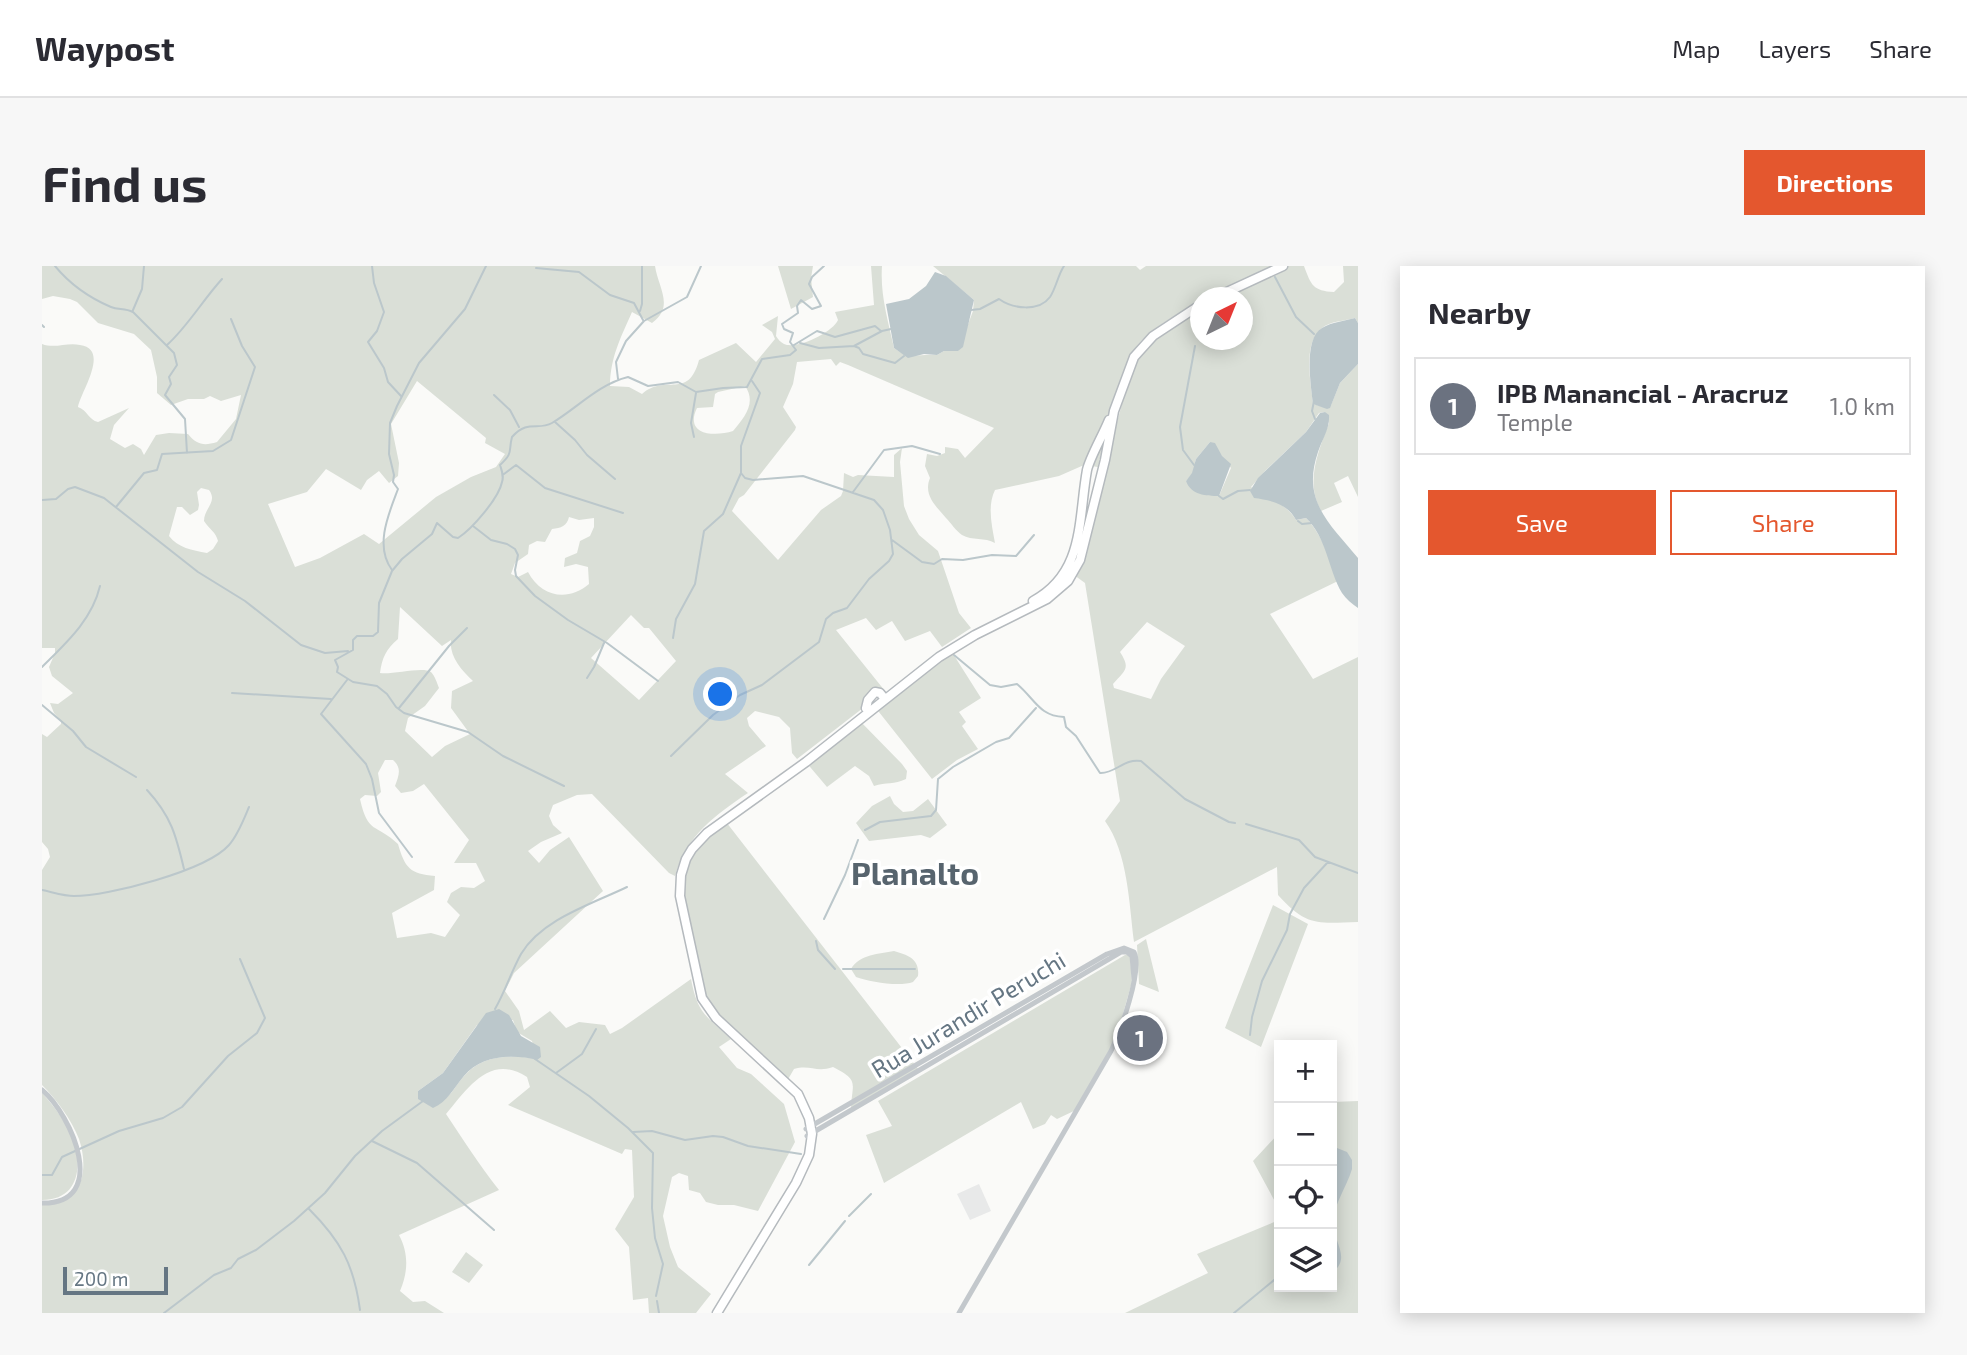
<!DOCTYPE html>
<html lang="en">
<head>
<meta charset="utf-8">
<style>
  body { margin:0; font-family:"Exo 2",sans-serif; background:#f7f7f7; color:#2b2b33 }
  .controls { position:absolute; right:21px; bottom:21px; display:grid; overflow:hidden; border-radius:0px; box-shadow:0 4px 18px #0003 }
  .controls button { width:63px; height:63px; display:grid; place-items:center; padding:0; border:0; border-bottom:2px solid #e1e1e2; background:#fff; color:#2b2b33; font:35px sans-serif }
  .compass { position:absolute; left:1148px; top:21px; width:63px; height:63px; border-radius:50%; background:#fff; box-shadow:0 4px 18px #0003; rotate:43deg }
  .scale { position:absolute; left:21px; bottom:18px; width:105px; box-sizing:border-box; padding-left:7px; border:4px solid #657683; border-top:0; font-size:19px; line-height:24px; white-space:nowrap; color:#657683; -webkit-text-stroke:5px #fff; paint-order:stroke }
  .you { position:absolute; left:679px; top:429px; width:24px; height:24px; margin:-18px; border:5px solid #fff; border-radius:50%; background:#1a73e8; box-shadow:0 0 0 10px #1a73e833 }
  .badge { display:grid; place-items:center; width:46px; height:46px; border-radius:50%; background:#e4572e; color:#fff; font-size:23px; font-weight:700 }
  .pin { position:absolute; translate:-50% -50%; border:4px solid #fff; box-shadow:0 2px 7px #0006 }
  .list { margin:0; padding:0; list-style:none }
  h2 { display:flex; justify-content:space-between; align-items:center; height:91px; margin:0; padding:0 28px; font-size:30px }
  h2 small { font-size:23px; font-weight:400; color:#7c7c81 }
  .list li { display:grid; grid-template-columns:46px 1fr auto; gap:21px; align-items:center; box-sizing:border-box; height:98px; margin:0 14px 14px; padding:0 14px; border:2px solid #e1e1e2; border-radius:0px }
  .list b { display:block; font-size:26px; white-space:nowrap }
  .list p { margin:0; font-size:23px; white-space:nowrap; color:#7c7c81 }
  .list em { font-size:23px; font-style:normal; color:#7c7c81 }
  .actions { display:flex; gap:14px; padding:21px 28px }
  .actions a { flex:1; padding:16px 0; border:2px solid #e4572e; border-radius:0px; text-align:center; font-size:24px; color:#e4572e }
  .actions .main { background:#e4572e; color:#fff }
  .icon { flex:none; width:38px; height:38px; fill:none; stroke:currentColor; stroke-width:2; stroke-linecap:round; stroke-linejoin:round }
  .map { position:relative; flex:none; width:1316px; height:1047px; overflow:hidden; border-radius:0px }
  header { display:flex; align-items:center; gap:42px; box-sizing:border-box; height:98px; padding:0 35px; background:#fff; border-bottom:2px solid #e1e1e2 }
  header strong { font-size:33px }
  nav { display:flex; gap:38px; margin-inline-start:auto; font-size:24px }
  .intro { display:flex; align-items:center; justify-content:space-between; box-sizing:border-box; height:168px; padding:0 42px }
  h1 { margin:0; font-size:49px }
  .button { padding:18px 32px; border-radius:0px; background:#e4572e; color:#fff; font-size:24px; font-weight:700 }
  main { display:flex; gap:42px; padding:0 42px }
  aside { flex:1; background:#fff; border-radius:0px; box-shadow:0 4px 18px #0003 }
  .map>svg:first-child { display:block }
  .built { fill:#e8e9e9 }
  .green { fill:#dadfd7; fill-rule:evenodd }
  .water { fill:#bbc7cb }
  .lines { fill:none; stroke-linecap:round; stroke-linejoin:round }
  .stream { stroke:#bbc7cb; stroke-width:2 }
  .major-casing { stroke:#b5babe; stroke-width:11 }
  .minor { stroke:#c3c8cc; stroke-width:5 }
  .major { stroke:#fff; stroke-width:8 }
  .labels { text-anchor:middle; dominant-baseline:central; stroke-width:7; stroke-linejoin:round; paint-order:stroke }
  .street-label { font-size:24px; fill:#657683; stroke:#fff }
  .district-label { font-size:32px; font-weight:bold; fill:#57646e; stroke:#fff }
</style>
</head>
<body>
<header>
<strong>Waypost</strong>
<nav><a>Map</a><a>Layers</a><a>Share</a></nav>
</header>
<div class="intro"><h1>Find us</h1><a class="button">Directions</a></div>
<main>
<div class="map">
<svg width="1316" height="1047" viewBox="0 0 1316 1047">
  <rect width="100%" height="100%" fill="#fafaf8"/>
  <!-- built -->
  <path class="built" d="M937,918L949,945L928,954L915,928Z"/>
  <!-- green -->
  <path class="green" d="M0,0H613C616,21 633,41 610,57L590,46C579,71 568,92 568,120L587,121L600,128C624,107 646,135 657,94L694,77L714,96L733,73L730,66L720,59L736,50L734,70C736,73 738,76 742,78C755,84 791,66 796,54L793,46L832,39L829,0H840C838,29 846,54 852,82C869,95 875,87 895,89L902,85H916L931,45L932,34L891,0H1094L1098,4L1104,0H1232L1165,31L1158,32V35C1139,46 1116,58 1100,74C1075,100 1065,165 1056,201L1042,199L1017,210L953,224C945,240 950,260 953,277C943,271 930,275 920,269C914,265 909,257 904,252C894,240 881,229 888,212L883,200L885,188L895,190L903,187V181L916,183L923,192L952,162L806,99L798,96L794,100L789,93L755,96L751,118L741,141L754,161L753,164L702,229L697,232L690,245L736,294L779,244L799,230L801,225L802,207L811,211L816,209L852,211V189L860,182L858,196L862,240L867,253L877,269L896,285L917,347L929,362L900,381L888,365L863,375L850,355L834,364L824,352L794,364L843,425L755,493L750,487L748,462L737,451L713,445L705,452L707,460L724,480L683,508L706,527C673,549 644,570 633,610L627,607L550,528L535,529L511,539L507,550L511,559L520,567L499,576L486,585L497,597L508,584L527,571L561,625L472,707L463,725L477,745L482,764L508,745L524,762L537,756L563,759L568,768L580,762L649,713C656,749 664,749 689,773L677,781L695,802L709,808L742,838L753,876L716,945L692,939H676L664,936L658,927L647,924L646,910L637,907L630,911L621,950L628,981L636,1001L669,1028L654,1047H607L606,1032L591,1034L587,981L573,963L592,931L590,884L583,883L580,888L466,839L488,821L485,811C448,787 426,822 404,848C421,873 437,899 457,924L357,969C367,988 366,1006 358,1025L371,1036L383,1035L402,1047H0V939C39,940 48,906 37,873C29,853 15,834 0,819V604L8,591L6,583L0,576V468L5,471L19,458V455L12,447L8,437L16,438L31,427L10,410L7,401L13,387V382H0V78C13,83 25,76 38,79C69,83 38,127 36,141C45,144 47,154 56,156L87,142L72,159L68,173L83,182L91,178L99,183L102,189L114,169L127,167L146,168C155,179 162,180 175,176L194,153L199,129L179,135L168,130L162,133H146L129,139L115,127V111L109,84L92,68L56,57L35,36L28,33L11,30L0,33ZM375,115L444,172L443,177L463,188L454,201L429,211L394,231L337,278L322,268L278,292L253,301L226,238L265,226L284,203L319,224L325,214L337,205L347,217L356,210L357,197L349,158ZM703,120C715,137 702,152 691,165C672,171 642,169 655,142L671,141L673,128L676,126ZM159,222L167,224C176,236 162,242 162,255C167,263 174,266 176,275L171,283L165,287C150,284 136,282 127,270L135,241H140L148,249L156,244L157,239L155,226ZM527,251L537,254L552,252V261L548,270L538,275L535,287L523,292L522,301L534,298L546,301L547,318C526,336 499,331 486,306L476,311L469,308L473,297L486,288L487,279L495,275L503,276L510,263C519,262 525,260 527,251ZM358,341L400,380L409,374C407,390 419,404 431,415L410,425L409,442L428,468L403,480L390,491L363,465L366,452L383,440L397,422C395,417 393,410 389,406C381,400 350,409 338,407C340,392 344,383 356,373ZM589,349L602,362H607L634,395L597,434L549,392ZM343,494H351C360,502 357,509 353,520L359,527L371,525L382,518L427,574L412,597H434L443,615L432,622L419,621L409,627L405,636L418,649L403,671L389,667L355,672L350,647L392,624L393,610C368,608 363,602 356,578C334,557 326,569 318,533L323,529L335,530L339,526L336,507ZM471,754L475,766L490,775L495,793C471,788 441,789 424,808C407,826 414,829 388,840L376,825L401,807L435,759Z
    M736,0H771L769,12L771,31L749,43Z
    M1246,0H1262C1269,19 1271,25 1292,26L1302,16L1301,0H1316V57L1313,52C1303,55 1288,55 1280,62C1260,78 1269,116 1271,138L1282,141L1289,139L1298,117L1316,98V231L1306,210L1292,217L1300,236L1279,245C1263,216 1276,186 1287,157L1283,146L1277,147L1264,166L1224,204L1209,221C1223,230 1246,239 1254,254L1264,252C1280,268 1288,294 1296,315L1228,348L1271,413L1316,391V656C1275,657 1265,661 1236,629L1235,601L1092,676C1087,637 1086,587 1063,555L1078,535L1043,317L1032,309L1091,99L1109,75L1158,42V74H1200V32L1180,31ZM1168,176L1189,202L1177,230L1144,215L1151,207L1154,193ZM1105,356L1143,380L1119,413L1109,433L1072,422L1071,418C1083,404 1089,403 1078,386Z
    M908,383L939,432L917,446L924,456L920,460L936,483L915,494L890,513L833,441Z
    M817,454L860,498L865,505L864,513C852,519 844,516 832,520L827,510L813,500L785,521L763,495Z
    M848,530L852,538L861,546L871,545L886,533L905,559L888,572L879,569L827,575L814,557L830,540Z
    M681,552L877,804L809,843C810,816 818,815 791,801C774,807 768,798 752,803L745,815L666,742L638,620L644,595Z
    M1231,639L1266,658L1219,781L1183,762Z
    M1104,673L1117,726L1097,718L1095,679Z
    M852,685C866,689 878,693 876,710L871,716C858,721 827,716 814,711L809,703C818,688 837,688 852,685Z
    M1088,688L1090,716L1074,772L1034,844L1015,853L1009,849L1003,858L991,863L979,836L842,917L824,869L850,860L836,835L1083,689Z
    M0,827C12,840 24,856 31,873C41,902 36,934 0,934Z
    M1316,835V1047H1083L1166,1007L1155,988L1237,954V1021H1290V836Z
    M1237,867V943L1211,895Z
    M424,986L441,999L427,1017L410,1006Z"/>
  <!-- water -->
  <path class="water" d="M893,6L904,10L932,34L921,81L916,85H902L895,89L882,88L866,92L852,82L844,38L867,33L884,20Z
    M1313,52L1316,57V98L1298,117L1288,142L1285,143L1271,138C1269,120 1261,73 1280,62C1290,56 1302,55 1313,52Z
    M1283,146L1287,149C1288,163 1280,173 1276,186C1259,235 1288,258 1316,292V342C1310,338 1304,333 1300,327C1286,303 1285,272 1264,252L1254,254C1246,238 1228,234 1212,232L1208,225L1216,212L1264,166L1278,147Z
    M1168,176L1173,177L1180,190L1189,198L1177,230C1164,230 1149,229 1144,215L1150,207L1154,193Z
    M457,743L467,749L479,770L498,781L499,791L495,794C471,788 439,789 422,810C411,823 406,835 391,842L376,833V825L401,807L444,747Z
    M1290,880L1305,886L1310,894V903C1305,920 1292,938 1291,956C1291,976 1310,992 1290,1007Z"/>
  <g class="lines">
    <!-- stream -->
    <path class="stream" d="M13,0C27,17 48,32 69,41C76,44 83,42 91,46L132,87L135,99L127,111L129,118L123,129L143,153L145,187
      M330,0L332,17L342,46L335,65L326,76L342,102L346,116L359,130
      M494,2L537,6L568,29L592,37L601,54
      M1233,11L1254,51L1272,68
      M91,44L100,23L102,0
      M929,44L938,43L957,33C971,43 997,46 1008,31C1014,22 1016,9 1022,0
      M598,45L600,38V0
      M0,59L2,61
      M758,77L777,82L812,80L840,65L849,63
      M125,79C146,60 160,35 180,13
      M752,79L775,65L793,71L833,60L839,65
      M812,80L817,82L821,88L853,97L862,90
      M576,113L574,96L584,75L602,55L645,31L659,0
      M452,129L468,144L477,161
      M1272,135L1270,145L1273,153
      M513,156L533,174L545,189L573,213
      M652,171L649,157L654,127
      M1152,199L1141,184L1138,161L1153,80
      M462,208L474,199L503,222L581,247
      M811,226L842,184L870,180L898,188
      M1177,230L1181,233L1196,225L1208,224
      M0,234L14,233L26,223L33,221L62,232L156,306L203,335L259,379L283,387L306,385
      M74,241L102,207L115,204L120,188L171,185L189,174L213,101L200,80L189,53
      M1256,255L1260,258L1270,257
      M431,260L449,274L465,278L473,283L476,289L473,304L474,310L493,330L526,354L565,377L616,415
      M850,274L880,296L892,298L900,293L921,294L950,289L974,290L992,269
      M350,304C332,280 347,247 356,223L351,216L352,209L347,188L348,157L355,140L377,97L423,43L444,0
      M631,372L634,353L653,318L662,265L681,248L699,207V180L718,127L710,115
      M912,389L948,419L959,421L975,418C993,433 997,450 1022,451L1024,461L1034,470L1058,507C1073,508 1082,492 1099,495L1143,533L1187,556L1193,557
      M0,401C24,377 50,354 58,320
      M545,412L552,401L562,377
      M305,414L279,448L324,498L330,513L337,547L370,591
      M190,427L289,433
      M0,439L31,465L44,481L94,511
      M357,442L407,380L425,362
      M629,490L671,449L698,429L720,419L777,376L784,353L791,347L805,342L827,313L847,295L851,288L848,264L841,244L832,234L761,210L711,214L703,212L699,207
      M522,520L461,490L426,466L362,447L354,441L345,428L335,420L311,416L295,406L296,401L293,394L311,384V374L315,370H331L336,366L337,337L350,305L360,293L390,268L395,257L411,271L416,272C430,263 457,232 460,216C462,210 460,205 458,199C472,186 466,186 470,171C486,153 496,165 510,157C535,142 557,118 586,111L606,120L636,116L654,126L681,122L705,121L720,93L748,89L754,84L748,76L751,67L742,63L740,58L756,47L755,40L759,34L770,43L779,40L767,18L770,11L782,0
      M105,524C129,550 134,569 142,603
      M1204,558L1257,574L1273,591L1316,607
      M823,564L838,556L889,550L894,544L896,513L911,501L954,476L967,472L994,442
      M0,624C10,626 22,630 32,630C66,630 164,605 187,579C196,569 202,553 207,541
      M782,653L803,609L816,574
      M774,675L776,684L793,703
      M801,703H873
      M453,743C463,726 469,706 479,688C500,653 550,638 585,621
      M1208,769L1210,751L1220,715L1245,664L1248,648L1262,622L1286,596
      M493,793L547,830L586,862L611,887L610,942L613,972L621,998L614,1030
      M514,807L540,788L554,763
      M591,866L610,865L643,874L671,870L681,871L706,880L759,888
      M330,875L375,897L452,964
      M1290,876L1292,863
      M0,909H10L20,891L77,865L121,852L140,841L186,790L215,767L223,752L198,693
      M267,943C299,975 312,999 318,1044
      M807,950L829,928
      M767,999L803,955
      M615,1035L617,1047
      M122,1047L172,1009L189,1002L196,993L214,984L252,955L283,927L313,890L340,865L381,835
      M1192,1047L1237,1010"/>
    <!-- major casing -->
    <g class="major-casing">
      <path id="major" d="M1172,32L1241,0
        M991,335C1043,307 1036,254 1045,204C1048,191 1061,169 1067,154
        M824,442L826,434L833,426L838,427L843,433
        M675,1047L754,917L767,889L770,868L767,852L756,828L674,752L660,732L638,630L639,609L644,593L650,583L665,567L764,496L897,391L933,369L1005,333L1026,315L1038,294L1063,194L1072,145L1092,91L1111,70L1158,39"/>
    </g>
    <!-- minor -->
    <path class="minor" d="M0,824C30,849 68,938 0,937
      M764,863L1065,688L1082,682L1092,686C1101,704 1078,766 1069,785L917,1047
      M765,870L1079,686H1085L1090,690L1092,713"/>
    <!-- major -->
    <use href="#major" class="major"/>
  </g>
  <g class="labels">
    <!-- street labels -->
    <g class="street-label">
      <text transform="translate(926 748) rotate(-31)">Rua Jurandir Peruchi</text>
    </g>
    <!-- district labels -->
    <g class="district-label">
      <text x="873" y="606">Planalto</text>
    </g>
  </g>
</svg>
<div class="controls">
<button>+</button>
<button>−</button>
<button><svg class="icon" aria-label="locate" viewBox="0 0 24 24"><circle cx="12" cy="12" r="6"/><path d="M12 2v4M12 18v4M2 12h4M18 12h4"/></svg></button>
<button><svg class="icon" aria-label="layers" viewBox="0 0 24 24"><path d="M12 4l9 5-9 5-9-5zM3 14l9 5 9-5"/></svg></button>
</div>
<svg class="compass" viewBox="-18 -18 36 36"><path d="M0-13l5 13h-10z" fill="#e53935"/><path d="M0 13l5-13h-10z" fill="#7c7c81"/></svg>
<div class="scale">200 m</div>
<div class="you"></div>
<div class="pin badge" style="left:1098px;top:772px;background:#6b7280">1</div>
</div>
<aside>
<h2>Nearby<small></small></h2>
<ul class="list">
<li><span class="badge" style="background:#6b7280">1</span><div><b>IPB Manancial - Aracruz</b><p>Temple</p></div><em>1.0 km</em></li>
</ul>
<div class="actions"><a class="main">Save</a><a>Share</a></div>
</aside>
</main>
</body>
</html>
